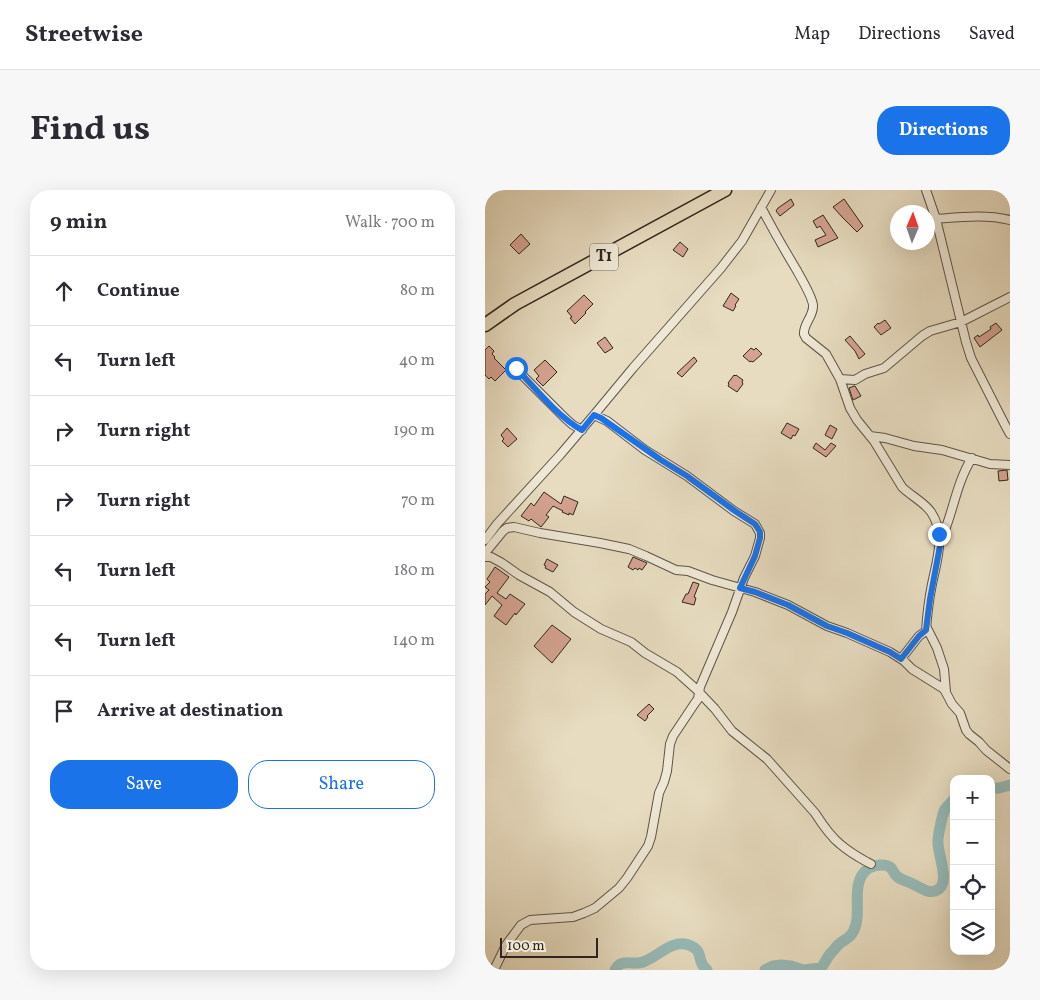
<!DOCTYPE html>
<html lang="en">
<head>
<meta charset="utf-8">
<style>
  body { margin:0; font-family:Vollkorn,serif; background:#f7f7f7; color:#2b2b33 }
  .controls { position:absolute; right:15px; bottom:15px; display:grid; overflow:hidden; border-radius:10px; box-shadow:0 5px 20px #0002 }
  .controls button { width:45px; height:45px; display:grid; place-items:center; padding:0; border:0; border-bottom:1px solid #e1e1e2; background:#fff; color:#2b2b33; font:25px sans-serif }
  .compass { position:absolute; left:405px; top:15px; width:45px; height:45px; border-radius:50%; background:#fff; box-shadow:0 5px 20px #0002; rotate:2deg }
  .scale { position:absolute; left:15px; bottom:12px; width:98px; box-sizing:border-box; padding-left:5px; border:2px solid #30261e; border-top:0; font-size:14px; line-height:18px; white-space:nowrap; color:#30261e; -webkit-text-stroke:4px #efe8d6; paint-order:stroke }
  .stop { position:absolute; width:15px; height:15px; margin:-11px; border:4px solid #1a73e8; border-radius:50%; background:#fff }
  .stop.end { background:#1a73e8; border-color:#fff; box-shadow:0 1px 5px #0008 }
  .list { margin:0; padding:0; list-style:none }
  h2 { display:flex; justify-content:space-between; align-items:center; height:65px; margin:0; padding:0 20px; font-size:21px }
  h2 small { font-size:16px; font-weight:400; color:#7c7c81 }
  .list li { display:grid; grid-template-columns:32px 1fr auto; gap:15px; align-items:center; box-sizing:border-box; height:70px; padding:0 20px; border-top:1px solid #e1e1e2 }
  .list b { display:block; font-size:19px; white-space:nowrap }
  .list em { font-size:16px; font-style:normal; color:#7c7c81 }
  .actions { display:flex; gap:10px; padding:15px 20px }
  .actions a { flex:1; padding:11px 0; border:1px solid #1a73e8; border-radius:20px; text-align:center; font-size:18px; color:#1a73e8 }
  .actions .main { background:#1a73e8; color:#fff }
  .icon { flex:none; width:28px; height:28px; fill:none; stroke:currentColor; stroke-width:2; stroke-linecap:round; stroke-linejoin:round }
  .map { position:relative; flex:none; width:525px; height:780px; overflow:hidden; border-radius:20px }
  header { display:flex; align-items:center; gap:30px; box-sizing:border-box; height:70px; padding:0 25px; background:#fff; border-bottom:1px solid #e1e1e2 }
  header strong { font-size:24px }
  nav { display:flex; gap:28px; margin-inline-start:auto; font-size:18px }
  .intro { display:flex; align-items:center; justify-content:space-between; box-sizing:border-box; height:120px; padding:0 30px }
  h1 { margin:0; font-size:35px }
  .button { padding:12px 22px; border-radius:20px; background:#1a73e8; color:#fff; font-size:18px; font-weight:700 }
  main { display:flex; gap:30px; padding:0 30px }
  aside { flex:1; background:#fff; border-radius:20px; box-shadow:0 5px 20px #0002 }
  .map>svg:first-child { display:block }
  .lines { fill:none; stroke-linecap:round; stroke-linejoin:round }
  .river { stroke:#97bab7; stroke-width:11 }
  .building { fill:#d5a391; stroke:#30261e }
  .minor-casing { stroke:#5e5446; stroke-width:10 }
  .trunk-casing { stroke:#30261e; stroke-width:15 }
  .minor { stroke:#efe8d6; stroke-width:8 }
  .trunk { stroke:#e7dcc0; stroke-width:12 }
  .route { stroke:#1a73e8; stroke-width:6 }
  .labels { text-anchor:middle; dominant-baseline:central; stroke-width:4.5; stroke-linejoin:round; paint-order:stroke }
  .shield { fill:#efe8d6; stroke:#696055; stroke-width:1 }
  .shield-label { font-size:16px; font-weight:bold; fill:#30261e }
</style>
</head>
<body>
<header>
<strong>Streetwise</strong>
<nav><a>Map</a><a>Directions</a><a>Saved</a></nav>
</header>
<div class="intro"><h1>Find us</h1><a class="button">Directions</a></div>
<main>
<aside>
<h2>9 min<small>Walk · 700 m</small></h2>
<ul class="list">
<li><svg class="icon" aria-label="ahead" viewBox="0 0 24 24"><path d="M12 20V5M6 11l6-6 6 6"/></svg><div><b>Continue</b></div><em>80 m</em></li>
<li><svg class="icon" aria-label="left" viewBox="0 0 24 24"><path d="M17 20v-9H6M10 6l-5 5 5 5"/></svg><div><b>Turn left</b></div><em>40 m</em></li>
<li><svg class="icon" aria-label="right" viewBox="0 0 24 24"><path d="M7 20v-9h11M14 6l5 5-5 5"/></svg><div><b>Turn right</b></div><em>190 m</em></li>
<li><svg class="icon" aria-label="right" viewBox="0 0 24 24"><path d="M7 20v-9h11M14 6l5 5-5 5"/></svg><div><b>Turn right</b></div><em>70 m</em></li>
<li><svg class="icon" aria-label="left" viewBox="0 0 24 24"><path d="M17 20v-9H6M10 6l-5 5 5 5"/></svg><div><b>Turn left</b></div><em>180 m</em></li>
<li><svg class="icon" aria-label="left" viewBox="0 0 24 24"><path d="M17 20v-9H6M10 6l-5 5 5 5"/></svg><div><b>Turn left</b></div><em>140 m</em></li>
<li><svg class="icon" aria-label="arrive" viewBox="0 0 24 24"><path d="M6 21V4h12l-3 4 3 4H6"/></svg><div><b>Arrive at destination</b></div></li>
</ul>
<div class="actions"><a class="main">Save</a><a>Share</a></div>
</aside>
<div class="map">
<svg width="525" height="780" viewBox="0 0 525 780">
  <rect width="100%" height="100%" fill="#e7dcc0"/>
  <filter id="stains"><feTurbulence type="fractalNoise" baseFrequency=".004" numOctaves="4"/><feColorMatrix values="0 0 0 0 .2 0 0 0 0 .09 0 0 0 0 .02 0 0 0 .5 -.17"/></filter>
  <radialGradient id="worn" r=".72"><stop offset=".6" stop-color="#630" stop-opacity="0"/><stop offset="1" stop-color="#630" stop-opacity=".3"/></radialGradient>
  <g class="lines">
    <!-- river -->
    <path class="river" d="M506,598H514L525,595
      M130,780C137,767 147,776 158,772C173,767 186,749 204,755C216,760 213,764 217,774C218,776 220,778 222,780
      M280,780L288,776L296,775L306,776L318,780L336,778C340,773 342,767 346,763C349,760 351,757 354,754C359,750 365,748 368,742C379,723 363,692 384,678C389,675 401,673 406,678C409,681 409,685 413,687C416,690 422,691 426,693C435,697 444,706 454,699C465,690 452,663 453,651C453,645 457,627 459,621C461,617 466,613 469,609"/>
  </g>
  <!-- building -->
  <path class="building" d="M306,9L309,15L295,26L291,21L293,18Z
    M359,9L378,36L372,42L358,28L348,17Z
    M338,25L353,48L333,57L330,50L341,45L335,36L332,38L328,31Z
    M36,44L45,54L34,64L25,55Z
    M195,52L203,59L198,67L188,60Z
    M246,103L254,109L250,115L251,116L248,121L238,116Z
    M99,105L108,114L100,122L101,123L90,134L85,128L87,127L82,121Z
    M400,130L406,138L396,145L389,137L393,133L394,134Z
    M511,133L517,140L495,157L489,148L493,145L494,147L506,139L505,137Z
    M365,146L380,164L374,169L370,161L360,150Z
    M120,147L128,158L120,163L112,153Z
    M4,156L9,161L7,164L10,167L9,168L21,180L10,191L6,187L4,189L0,185V160Z
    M266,158L269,160L271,158L277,164L268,172L266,171L265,172L258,166Z
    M209,167L212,171L197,187L192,183Z
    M60,170L72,182L58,196L51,189L54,186L49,180Z
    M249,185L250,186L251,185L258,190L257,192L258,194L252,202L243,196L244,194L243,193Z
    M369,196H370L376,206L368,210L364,198Z
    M302,233L314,239L310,246L308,245L306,249L296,243Z
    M345,235L352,239L347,249L340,245Z
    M22,238L32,249L23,257L17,251L19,249L16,245Z
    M331,253L340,260L346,253L351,256L341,267L328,258Z
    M522,280L523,290L514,291L513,281Z
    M59,302L76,314L79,306L93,312L88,325L84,323V325L77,322L78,321L68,316L61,325L64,327L56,337L46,329L44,331L36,326L46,313L49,316Z
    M148,367L162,373L157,380L154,378L153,380L150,378L148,380L143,377Z
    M62,369L73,375L68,382L60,378L61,376L59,375Z
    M10,377L24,387L12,403L21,409L25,404L40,414L31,425L30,423L21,435L9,426L17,415L7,406L0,415V404L4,400L0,397L5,392L2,389Z
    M208,392L214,394L209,407L211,408L209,415L197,412L201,404H203Z
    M67,435L86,449L67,473L49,456Z
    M164,514L169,519L162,526L163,527L160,531L152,525Z"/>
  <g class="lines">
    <!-- minor casing -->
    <g class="minor-casing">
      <path id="minor" d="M441,0L451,29L481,152L486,168L520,235L525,244
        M276,17C287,38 299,59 311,79C316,88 327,106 328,115C329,126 318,134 319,144L321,148L341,164L355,189L365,218L372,230L389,251L417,297C426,306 439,312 446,322C461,344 452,370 447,394C444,409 442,425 441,441L434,446L416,469
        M451,29C476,27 501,24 525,30
        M31,179L81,229L88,235L97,240
        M355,189L370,190L380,184L399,178L437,146L445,141L476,132L525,107
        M385,246L400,248L429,256L457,260L505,274L525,275
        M0,350L12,334L75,265L109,225L148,178L236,78L257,51L286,0
        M456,350C468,324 471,293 487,268
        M0,363L18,341L22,338L29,337L55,343L115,353L144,359L161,366L191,380L203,381L227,390L270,402L303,415L342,436L362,443L405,462L419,471L427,479L459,499L467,514L475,523L481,540L484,544L494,552L501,560L525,579
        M0,367H6L17,373L34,385L65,402L89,422L116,439L146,452L160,463L192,482L211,499L230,519L247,541L282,569L330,623C337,634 345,646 355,654C363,661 373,667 382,672L386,674
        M442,438L452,458L459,479L461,502
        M9,780L21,755L36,735L45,730L88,727L99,723L110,718L134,698L142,688L163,656L166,647L174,603L179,592L182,581L185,554L188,546L210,513L213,509L215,497L247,422L259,388L270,366L275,348V343L270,334L249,321L202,286L160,260L122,231L109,225"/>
    </g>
    <!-- trunk casing -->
    <g class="trunk-casing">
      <path id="trunk" d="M0,135L30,114L240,0"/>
    </g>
    <!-- minor -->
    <use href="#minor" class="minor"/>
    <!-- trunk -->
    <use href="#trunk" class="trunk"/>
  </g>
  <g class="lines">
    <!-- route -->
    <path class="route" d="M31,178C49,197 74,228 97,240L109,225L116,228L176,270L202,286L250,321L270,334L272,337L275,342V348L270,366L255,398L270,402L303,415L342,436L362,443L405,462L416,469L434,446L441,440L445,409L455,356L454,344"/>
  </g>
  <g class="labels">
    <!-- shield labels -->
    <rect class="shield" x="105" y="53.5" width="28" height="27" rx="4"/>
    <g class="shield-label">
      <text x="119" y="67">T1</text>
    </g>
  </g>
  <rect width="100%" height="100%" filter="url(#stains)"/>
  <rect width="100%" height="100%" fill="url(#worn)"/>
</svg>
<div class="controls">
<button>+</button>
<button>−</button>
<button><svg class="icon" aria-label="locate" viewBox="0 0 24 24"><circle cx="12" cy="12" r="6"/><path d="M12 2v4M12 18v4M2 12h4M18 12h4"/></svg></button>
<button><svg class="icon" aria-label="layers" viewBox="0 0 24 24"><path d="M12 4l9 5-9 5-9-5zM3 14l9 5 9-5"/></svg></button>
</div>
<svg class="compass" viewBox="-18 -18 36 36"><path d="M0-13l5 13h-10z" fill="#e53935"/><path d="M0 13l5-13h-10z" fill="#7c7c81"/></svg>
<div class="scale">100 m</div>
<div class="stop" style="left:31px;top:178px"></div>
<div class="stop end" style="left:454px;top:344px"></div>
</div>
</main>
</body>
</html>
